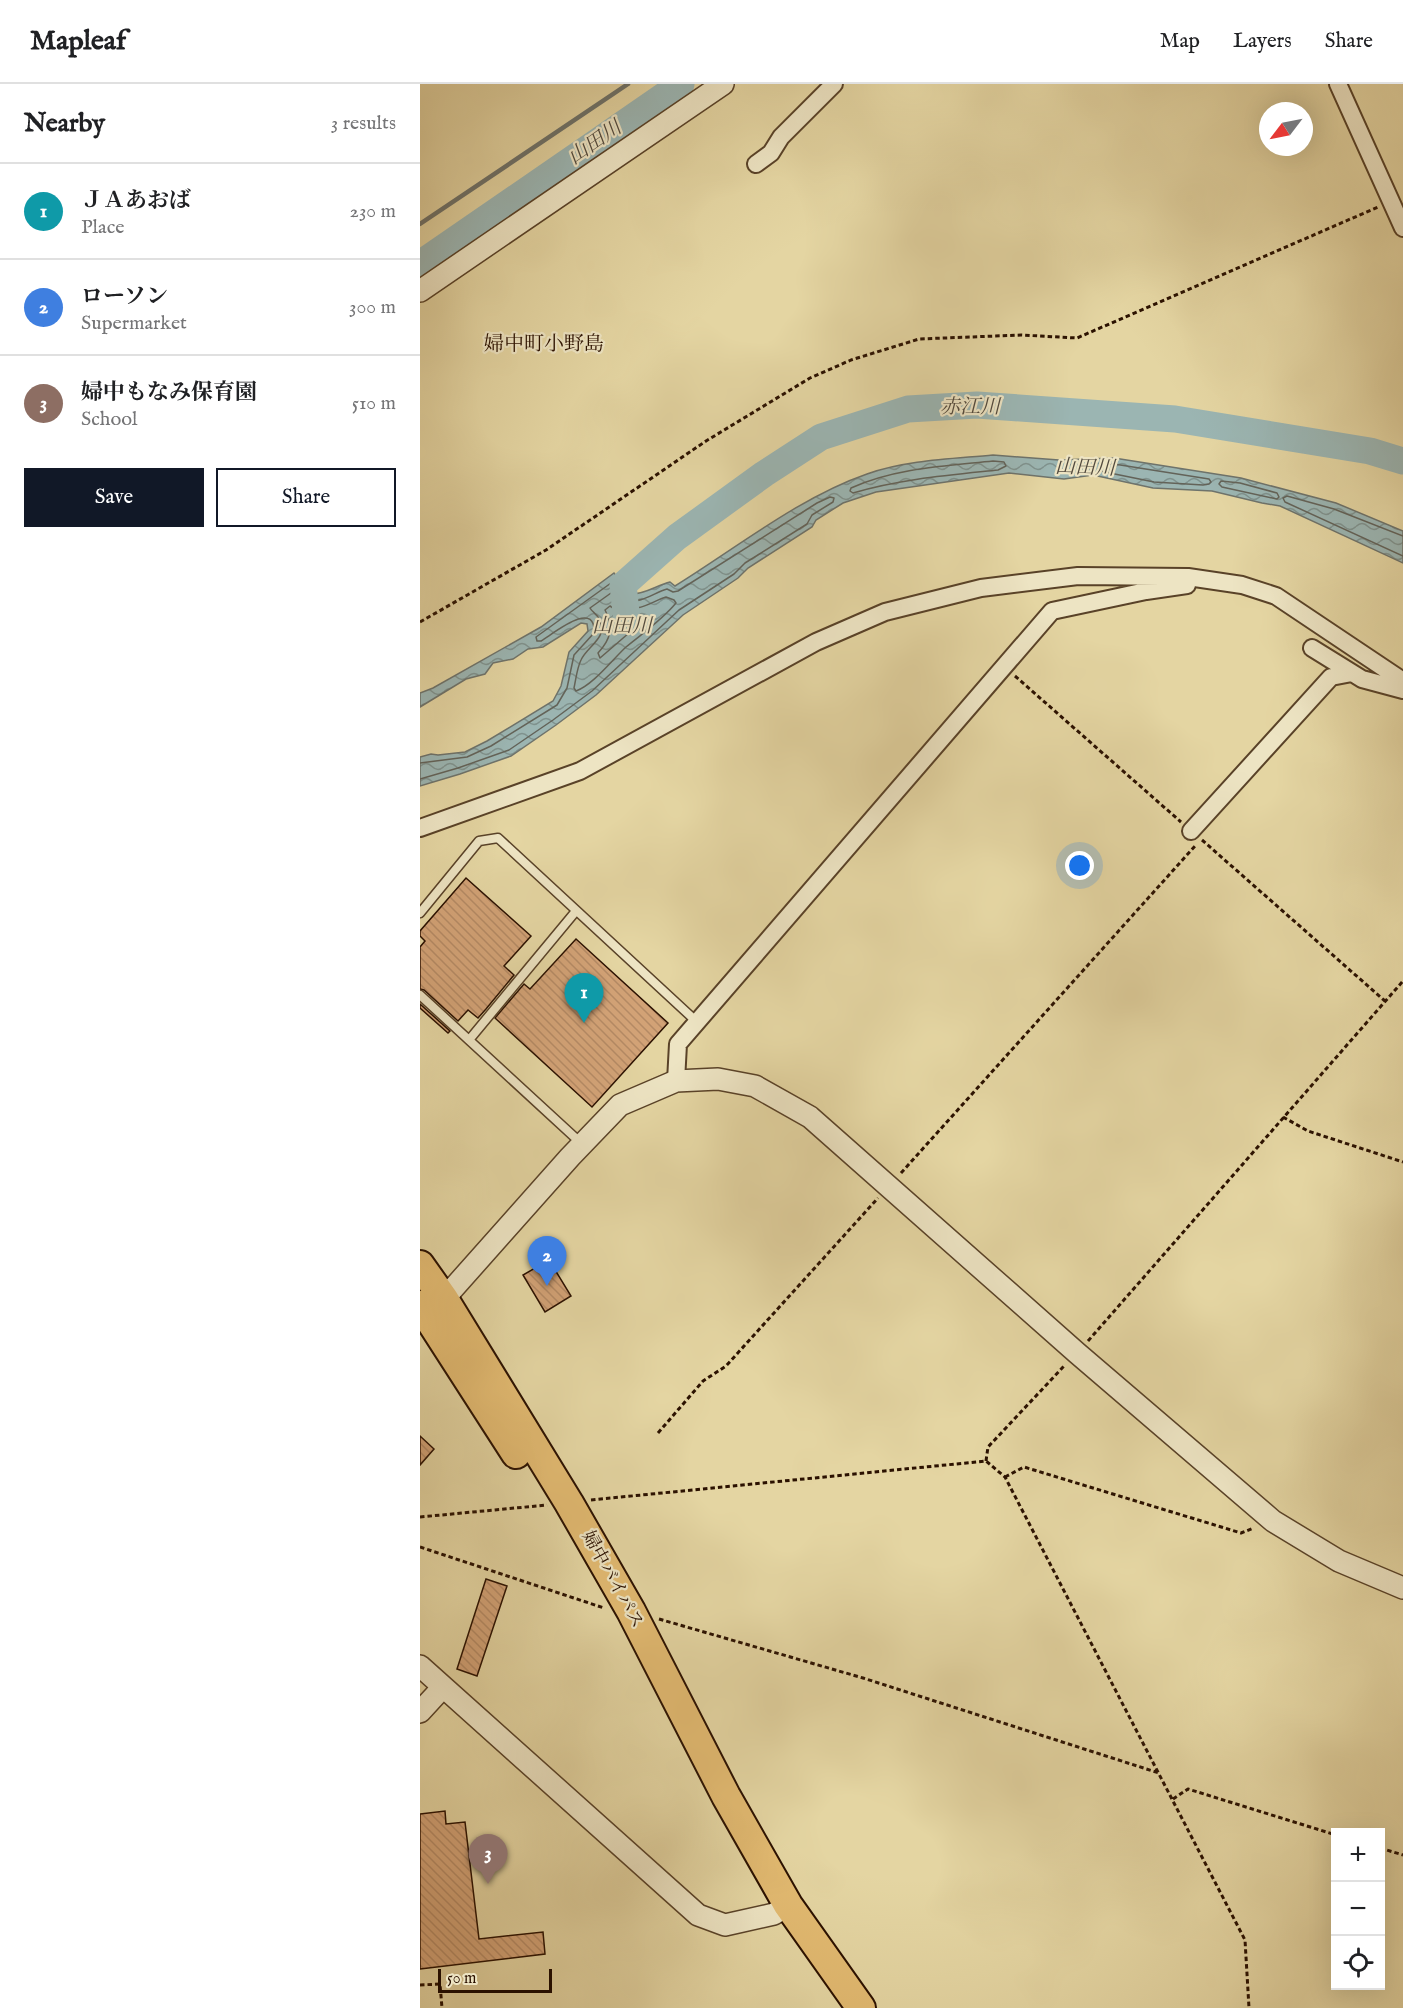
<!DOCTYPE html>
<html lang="en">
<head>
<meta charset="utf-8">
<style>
  body { margin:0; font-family:"IM FELL English","Noto Serif JP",serif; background:#f2f2f2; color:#202124 }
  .controls { position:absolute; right:18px; bottom:18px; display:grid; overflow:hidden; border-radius:0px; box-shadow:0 6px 24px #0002 }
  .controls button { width:54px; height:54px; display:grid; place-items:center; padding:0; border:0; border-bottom:2px solid #e0e0e0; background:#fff; color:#202124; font:30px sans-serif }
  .compass { position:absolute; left:839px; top:18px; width:54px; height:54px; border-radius:50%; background:#fff; box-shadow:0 6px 24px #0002; rotate:238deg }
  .scale { position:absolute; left:18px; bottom:15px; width:114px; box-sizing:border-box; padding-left:6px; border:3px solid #2b1100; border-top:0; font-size:16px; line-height:21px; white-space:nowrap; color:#2b1100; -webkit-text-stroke:4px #ede4c3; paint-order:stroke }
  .you { position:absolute; left:660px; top:782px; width:21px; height:21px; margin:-15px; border:4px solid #fff; border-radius:50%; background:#1a73e8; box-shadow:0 0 0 9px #1a73e833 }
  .badge { display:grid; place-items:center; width:39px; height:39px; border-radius:50%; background:#111827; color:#fff; font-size:20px; font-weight:700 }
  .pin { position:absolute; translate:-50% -50px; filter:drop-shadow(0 2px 3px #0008) }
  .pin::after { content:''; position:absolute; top:32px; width:21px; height:18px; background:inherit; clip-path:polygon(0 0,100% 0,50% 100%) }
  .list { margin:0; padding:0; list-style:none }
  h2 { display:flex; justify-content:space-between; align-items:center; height:78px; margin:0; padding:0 24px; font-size:26px }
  h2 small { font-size:20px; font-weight:400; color:#757577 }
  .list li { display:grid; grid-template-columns:39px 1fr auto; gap:18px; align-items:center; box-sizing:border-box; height:96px; padding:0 24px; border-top:2px solid #e0e0e0 }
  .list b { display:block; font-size:22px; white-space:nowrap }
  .list p { margin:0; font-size:20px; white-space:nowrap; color:#757577 }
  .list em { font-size:20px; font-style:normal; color:#757577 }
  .actions { display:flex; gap:12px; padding:18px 24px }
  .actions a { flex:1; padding:14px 0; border:2px solid #111827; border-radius:0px; text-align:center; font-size:21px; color:#111827 }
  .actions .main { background:#111827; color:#fff }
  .icon { flex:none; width:33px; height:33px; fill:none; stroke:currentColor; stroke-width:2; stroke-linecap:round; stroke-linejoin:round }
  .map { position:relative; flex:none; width:983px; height:1924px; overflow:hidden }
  header { display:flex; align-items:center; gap:36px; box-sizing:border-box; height:84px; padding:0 30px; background:#fff; border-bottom:2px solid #e0e0e0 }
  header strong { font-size:28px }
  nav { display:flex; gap:33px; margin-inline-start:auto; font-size:21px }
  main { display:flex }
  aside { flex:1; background:#fff }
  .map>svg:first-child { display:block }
  .water { fill:url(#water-waves); stroke:#6e736b; stroke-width:1.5 }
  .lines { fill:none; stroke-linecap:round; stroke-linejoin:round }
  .shore { stroke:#636359; stroke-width:1.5 }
  .stream { stroke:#6e736b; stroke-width:4.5 }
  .river { stroke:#9bb5b2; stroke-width:27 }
  .building { fill:url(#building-back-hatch); stroke:#2b1100; stroke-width:1.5 }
  .service-casing { stroke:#594228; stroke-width:11 }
  .minor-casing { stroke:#594228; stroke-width:20 }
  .tertiary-casing { stroke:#594228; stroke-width:24 }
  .trunk-casing { stroke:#2b1100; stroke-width:32 }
  .path { stroke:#2b1100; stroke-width:3; stroke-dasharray:4.5 3; stroke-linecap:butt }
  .service { stroke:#ede4c3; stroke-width:8 }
  .minor { stroke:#ede4c3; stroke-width:16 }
  .tertiary { stroke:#ede4c3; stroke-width:21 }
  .trunk { stroke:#e2ba71; stroke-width:28 }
  .labels { text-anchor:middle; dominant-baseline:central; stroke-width:4.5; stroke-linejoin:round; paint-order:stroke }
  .street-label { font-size:18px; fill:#2b1100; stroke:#ede4c3 }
  .water-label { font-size:20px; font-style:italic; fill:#524a3e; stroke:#ede4c3 }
  .neighbourhood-label { font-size:20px; fill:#2b1100; stroke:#ede4c3 }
</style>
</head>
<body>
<header>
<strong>Mapleaf</strong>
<nav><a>Map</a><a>Layers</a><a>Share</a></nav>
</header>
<main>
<aside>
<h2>Nearby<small>3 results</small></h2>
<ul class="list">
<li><span class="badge" style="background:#0f9aa8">1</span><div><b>ＪＡあおば</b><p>Place</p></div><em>230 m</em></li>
<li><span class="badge" style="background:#3f7fe0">2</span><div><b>ローソン</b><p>Supermarket</p></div><em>300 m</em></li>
<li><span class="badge" style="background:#8d6e63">3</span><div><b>婦中もなみ保育園</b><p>School</p></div><em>510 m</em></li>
</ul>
<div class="actions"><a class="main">Save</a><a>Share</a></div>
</aside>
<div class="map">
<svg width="983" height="1924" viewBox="0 0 983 1924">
  <defs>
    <pattern id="water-waves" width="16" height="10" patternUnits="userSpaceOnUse" patternTransform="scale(1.5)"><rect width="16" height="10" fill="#9bb5b2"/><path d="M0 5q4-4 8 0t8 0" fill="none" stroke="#7f928e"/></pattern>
    <pattern id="building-back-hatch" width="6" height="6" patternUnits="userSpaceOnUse" patternTransform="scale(1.5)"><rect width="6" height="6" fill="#d2a276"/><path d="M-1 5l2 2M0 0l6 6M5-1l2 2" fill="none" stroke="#b48a64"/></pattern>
  </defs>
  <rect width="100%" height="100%" fill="#e4d5a2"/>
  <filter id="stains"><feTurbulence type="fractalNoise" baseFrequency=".00333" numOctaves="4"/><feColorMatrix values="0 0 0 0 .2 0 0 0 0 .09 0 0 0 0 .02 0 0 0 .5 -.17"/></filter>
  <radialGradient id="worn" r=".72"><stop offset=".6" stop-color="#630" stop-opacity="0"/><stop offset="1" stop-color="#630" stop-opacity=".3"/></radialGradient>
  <!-- water -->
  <path class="water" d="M573,371L639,376L694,374L821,394L916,419L983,447V479L860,422L842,419L792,407L733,404L673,391L644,395L589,389L456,408L423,419L396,436L392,443L328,484L318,494L263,531L176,611L136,641L91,672L40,690L0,702V673L11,670L18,671L45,668L67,657L133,617L141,602L149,568L168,547L167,540L161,539L123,563L108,565L93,575L73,579L65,590L46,595L0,623V609L13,604L121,543L194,489L210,510C224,511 237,501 250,498L255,502C315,465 380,413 447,390C487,376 531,375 573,371Z"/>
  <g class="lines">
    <!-- shore -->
    <path class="shore" d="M573,377L584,378L586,382L578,386C530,391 480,395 433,409L430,407L431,404C476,384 525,382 573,377Z
      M694,380L789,395L791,398L789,400L783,401L734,398L680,387L678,385L680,381Z
      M801,397L820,399L857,409L859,413L857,415L802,403L799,400Z
      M983,452L914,425L867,412L863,414L865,418L983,472
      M191,509C195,512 198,517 202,520C216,531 232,517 246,513L254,516L256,519C242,536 223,549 206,563C192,576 173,601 156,607L154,604C156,595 157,584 161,576C168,561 189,554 179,535C177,530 172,528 170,524Z
      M190,522L204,531L222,533L224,536L180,574L178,569C191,555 194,543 185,526Z
      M0,679L47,673L71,662L137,621L147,604L154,571L174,549C176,514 133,550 121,557H117L116,553L191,499H195C198,504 202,513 208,515C220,521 235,508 247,505L253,508L258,507L397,419L410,413L414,414L413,418L392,431L387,440L325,479L314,490L259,526L172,607L133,636L89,666L38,684L0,695"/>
    <!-- stream -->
    <path class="stream" d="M0,140L208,0"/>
    <!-- river -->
    <path class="river" d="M0,180L261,0
      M207,537L203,501L257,453L344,390L401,353L488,325L557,321L755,335L950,367L983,377"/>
  </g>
  <!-- building -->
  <path class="building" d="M46,794L111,852L84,882L94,891L66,925L58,934L48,926L38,937L4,906L0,905V863L5,857L0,852V847Z
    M156,855L248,939L172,1023L75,934L104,900L110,905Z
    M0,920L30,947L28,949L0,924Z
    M129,1176L151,1212L125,1228L103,1191Z
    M0,1352L14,1365L0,1381Z
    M66,1495L87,1502L57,1592L37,1585Z
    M25,1727L26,1740L45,1738L59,1855L123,1848L125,1870L0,1885V1730Z"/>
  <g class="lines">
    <!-- service casing -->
    <g class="service-casing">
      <path id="service" d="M0,829L59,757L78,754L277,938
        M0,911L162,1060
        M49,956L156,827"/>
    </g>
    <!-- minor casing -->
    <g class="minor-casing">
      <path id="minor" d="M918,0L983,144
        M336,80L351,69L361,53L414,0
        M892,564L942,595L983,606
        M0,744L160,687L396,558L465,528L561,504L658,492L768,493L822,501L856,512L983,597
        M771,747L911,593L932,589
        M256,997L258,960L632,527L726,507L767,501"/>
    </g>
    <!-- tertiary casing -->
    <g class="tertiary-casing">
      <path id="tertiary" d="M0,207L303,0
        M14,1226L150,1073L200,1021L256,997L298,995L335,1002L390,1033L657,1269L853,1437L919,1477L983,1504
        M0,1582L278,1831L305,1841L354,1830L368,1821
        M0,1628L23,1603"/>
    </g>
    <!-- trunk casing -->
    <g class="trunk-casing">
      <path id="trunk" d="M0,1181L24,1215L149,1419L211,1527L306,1712L368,1821L441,1924
        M0,1221L96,1370"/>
    </g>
    <!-- path -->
    <path class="path" d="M0,538L126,466L286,357L390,294L431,276L499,255L601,251L657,254L958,123
      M595,592L761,738
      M782,756L965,917
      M863,1033L888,1047L983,1078
      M481,1089L775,762
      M668,1257L983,897
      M238,1349L283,1297L306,1282L458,1114
      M566,1377L568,1363L645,1281
      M585,1393L604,1383L821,1449L834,1444
      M171,1416L566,1377L585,1393L825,1856L829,1924
      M0,1433L127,1421
      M0,1463L184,1524
      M239,1535L443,1594L739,1689
      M753,1715L768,1705L916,1751
      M960,1764L983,1771
      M0,1901L20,1900L22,1924"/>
    <!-- service -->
    <use href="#service" class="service"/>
    <!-- minor -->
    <use href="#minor" class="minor"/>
    <!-- tertiary -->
    <use href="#tertiary" class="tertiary"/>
    <!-- trunk -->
    <use href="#trunk" class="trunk"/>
  </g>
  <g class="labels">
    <!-- street labels -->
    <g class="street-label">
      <text transform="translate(192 1496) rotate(61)">婦中バイパス</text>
    </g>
    <!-- water labels -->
    <g class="water-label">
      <text transform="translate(175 59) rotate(-35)">山田川</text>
      <text x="550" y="323">赤江川</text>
      <text transform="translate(665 384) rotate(2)">山田川</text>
      <text x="202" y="542">山田川</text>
    </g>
    <!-- neighbourhood labels -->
    <g class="neighbourhood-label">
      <text x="124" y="260">婦中町小野島</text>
    </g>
  </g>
  <rect width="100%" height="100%" filter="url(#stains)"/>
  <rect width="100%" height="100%" fill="url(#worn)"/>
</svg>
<div class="controls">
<button>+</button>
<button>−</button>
<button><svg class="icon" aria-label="locate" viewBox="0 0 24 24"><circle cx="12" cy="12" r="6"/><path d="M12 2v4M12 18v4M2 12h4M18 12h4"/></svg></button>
</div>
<svg class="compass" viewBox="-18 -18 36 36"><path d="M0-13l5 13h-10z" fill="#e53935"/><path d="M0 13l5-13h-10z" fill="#757577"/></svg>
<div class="scale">50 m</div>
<div class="you"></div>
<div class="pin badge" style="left:164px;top:939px;background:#0f9aa8">1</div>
<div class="pin badge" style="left:127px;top:1202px;background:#3f7fe0">2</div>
<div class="pin badge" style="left:68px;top:1800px;background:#8d6e63">3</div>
</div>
</main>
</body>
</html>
